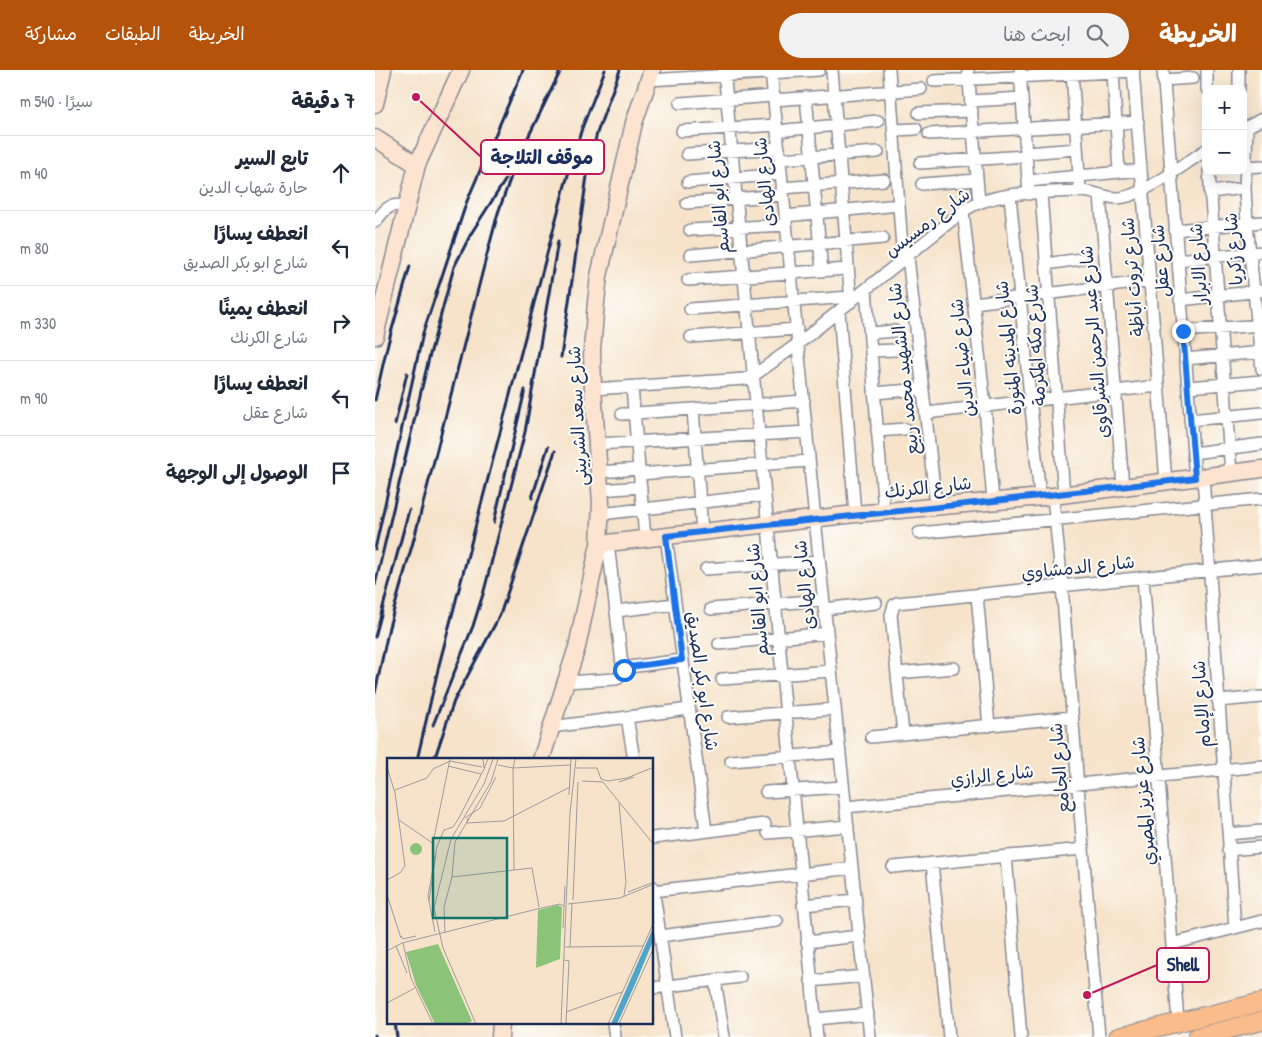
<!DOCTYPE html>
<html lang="ar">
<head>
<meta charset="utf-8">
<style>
  body { margin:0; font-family:"Patrick Hand","Playpen Sans Arabic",sans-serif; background:#f2f2f3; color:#1f2937; direction:rtl }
  .controls { position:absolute; right:15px; top:15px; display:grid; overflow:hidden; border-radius:10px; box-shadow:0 5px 20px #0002 }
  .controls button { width:45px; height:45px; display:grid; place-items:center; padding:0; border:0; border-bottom:1px solid #e0e1e3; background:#fff; color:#1f2937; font:25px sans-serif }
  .stop { position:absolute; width:15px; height:15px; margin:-11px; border:4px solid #1a73e8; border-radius:50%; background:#fff }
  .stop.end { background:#1a73e8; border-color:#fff; box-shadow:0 1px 5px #0008 }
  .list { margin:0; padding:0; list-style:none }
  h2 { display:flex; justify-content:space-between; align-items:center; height:65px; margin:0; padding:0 20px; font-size:21px }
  h2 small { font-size:16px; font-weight:400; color:#747a83 }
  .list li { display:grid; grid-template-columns:32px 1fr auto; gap:15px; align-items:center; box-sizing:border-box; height:75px; padding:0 20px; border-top:1px solid #e0e1e3 }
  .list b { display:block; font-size:19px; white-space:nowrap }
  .list p { margin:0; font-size:16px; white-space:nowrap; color:#747a83 }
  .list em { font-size:16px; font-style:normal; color:#747a83 }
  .icon { flex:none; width:28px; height:28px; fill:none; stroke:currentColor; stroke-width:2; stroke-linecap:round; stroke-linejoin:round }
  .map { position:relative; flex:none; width:887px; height:967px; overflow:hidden; direction:ltr }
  header { display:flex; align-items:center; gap:30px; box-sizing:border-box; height:70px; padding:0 25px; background:#b45309; color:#fff }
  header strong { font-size:24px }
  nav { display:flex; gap:28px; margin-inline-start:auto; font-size:18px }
  .search { width:350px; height:45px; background:#f2f2f3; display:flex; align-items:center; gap:12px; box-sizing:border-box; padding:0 18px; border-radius:28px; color:#747a83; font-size:19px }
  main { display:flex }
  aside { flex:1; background:#fff }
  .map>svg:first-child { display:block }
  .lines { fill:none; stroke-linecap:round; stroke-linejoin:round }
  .street-casing { stroke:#888994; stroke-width:14 }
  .secondary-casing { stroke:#888994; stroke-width:19 }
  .primary-casing { stroke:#888994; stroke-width:20 }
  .street { stroke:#fff; stroke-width:11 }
  .secondary { stroke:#fde4d0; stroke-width:16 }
  .primary { stroke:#f9bc8a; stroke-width:18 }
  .rail { stroke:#1b2f5e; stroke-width:3 }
  .route { stroke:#1a73e8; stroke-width:6 }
  .labels { text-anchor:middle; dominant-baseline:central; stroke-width:4; stroke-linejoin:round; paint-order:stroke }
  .street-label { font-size:18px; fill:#1b2f5e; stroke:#fdfcf7 }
  .inset-road { fill:none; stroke:#9e9b9f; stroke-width:1 }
  .view { fill:#0f766e; fill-opacity:0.15; stroke:#0f766e; stroke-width:2.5 }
  .inset-edge { fill:none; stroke:#1b2f5e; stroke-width:2.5 }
  .leader { fill:none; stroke:#c2185b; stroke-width:2 }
  .callout-dot { fill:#c2185b; stroke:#fdfcf7; stroke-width:2 }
  .callout { fill:#fdfcf7; stroke:#c2185b; stroke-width:2 }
  .callout-label { font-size:19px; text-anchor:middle; font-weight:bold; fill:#1b2f5e }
</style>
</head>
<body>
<header>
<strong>الخريطة</strong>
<div class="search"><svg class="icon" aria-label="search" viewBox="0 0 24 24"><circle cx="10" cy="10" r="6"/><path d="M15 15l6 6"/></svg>ابحث هنا</div>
<nav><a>الخريطة</a><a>الطبقات</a><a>مشاركة</a></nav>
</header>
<main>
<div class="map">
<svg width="887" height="967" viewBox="0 0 887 967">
  <rect width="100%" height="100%" fill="#fdfcf7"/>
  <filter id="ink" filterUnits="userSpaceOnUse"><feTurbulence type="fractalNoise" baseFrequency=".02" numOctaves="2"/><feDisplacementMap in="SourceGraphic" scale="10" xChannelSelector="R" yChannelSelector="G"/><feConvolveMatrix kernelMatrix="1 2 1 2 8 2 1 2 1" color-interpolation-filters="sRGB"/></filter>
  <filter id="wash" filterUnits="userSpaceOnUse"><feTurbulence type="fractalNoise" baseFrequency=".0096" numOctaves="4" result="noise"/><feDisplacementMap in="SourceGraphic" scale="20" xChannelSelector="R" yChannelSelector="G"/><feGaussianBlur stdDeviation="1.12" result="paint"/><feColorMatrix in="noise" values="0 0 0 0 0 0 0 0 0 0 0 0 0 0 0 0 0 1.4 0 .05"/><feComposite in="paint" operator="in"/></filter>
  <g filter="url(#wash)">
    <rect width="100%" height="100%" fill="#f6e3ca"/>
  </g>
  <g filter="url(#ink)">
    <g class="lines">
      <!-- street casing -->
      <g class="street-casing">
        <path id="street" d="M349,0L442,967
          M396,0L440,449L495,967
          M457,0L476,232
          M514,0L528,191
          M593,0L604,132
          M697,0L705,121
          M758,0L791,412
          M788,0L820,408
          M832,0V19
          M864,0V19
          M645,1L654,124
          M738,2L744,102
          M273,10L444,0
          M788,10L818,8
          M559,11L759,1
          M431,27L447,201
          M399,30L546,19
          M596,31L647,28
          M305,33L399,26
          M544,43L597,41
          M872,57L870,118L872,154L887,299
          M868,59L887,49
          M519,60L541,59
          M307,61L401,55
          M402,61L503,51
          M554,64L763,52
          M651,83L702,79
          M312,84L404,78
          M405,89L503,82
          M545,93L651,86
          M870,97L887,96
          M834,101L856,403
          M653,111L766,100
          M313,112L406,104
          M547,114L602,110
          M407,118L509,110
          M835,122L861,119
          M666,124L689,425
          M725,125L748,417
          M635,126L665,427
          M312,133L408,125
          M588,141L610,336L618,431
          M410,146L524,135
          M0,152C11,138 14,133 32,136
          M315,160L411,155
          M800,160L887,152
          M316,185L508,168
          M533,187L561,436
          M802,190L887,182
          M671,194L706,189
          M313,210L473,199
          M491,220L509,441
          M805,230L885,221
          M599,233L775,211
          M315,239L475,227
          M464,241L480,444
          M808,261L887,255
          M495,263L520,261
          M316,267L422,259
          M496,281L521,280
          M810,289L887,282
          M257,317L270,468
          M813,317L887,311
          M218,319L370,309L378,306L424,273L588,141C619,120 668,123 705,121C718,121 730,128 743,128C767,127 809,94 831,80
          M499,323L548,319
          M318,339L327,462
          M551,343L783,316
          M247,344L429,331
          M815,350L887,343
          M502,361L530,359
          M222,374L432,362
          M818,383L887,374
          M224,402L264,399
          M264,404L434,391
          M828,407L860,858
          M225,420L266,417
          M678,426L687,516L708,779L724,967
          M226,444L389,425
          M544,463L887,429
          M291,466L331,761
          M233,473L248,603
          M331,499L444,491
          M768,507L803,951
          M602,525L614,656
          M336,539L448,530
          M449,539L501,533
          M241,541L300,534
          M344,574L452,563
          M522,603L579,598
          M347,609L456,601
          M191,612L241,609C248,607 248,599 254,597L307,590
          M843,631L887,627
          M252,647L259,690
          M353,647L460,639
          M176,657L314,639
          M528,664L516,545L519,535L522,533L887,495
          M496,667L697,647
          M356,691L465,682
          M391,722L468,717
          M471,737L887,696
          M393,763L473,756
          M853,764L887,761
          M278,768L390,754
          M853,780L887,777
          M631,786L646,967
          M557,793L574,967
          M518,797L708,779
          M278,817L300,967
          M278,821L477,798
          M428,835L481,830
          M285,866L402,851
          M432,872L484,866
          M797,874L887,851
          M340,910L349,967
          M436,911L489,906
          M278,918L365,907
          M440,949L493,944
          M238,953L240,967"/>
      </g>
      <!-- secondary casing -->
      <g class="secondary-casing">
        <path id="secondary" d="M0,34L8,0
          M0,68L42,95
          M0,266L42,95L86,0
          M224,474L480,444L678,426L887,399
          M166,690L202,577L224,474L226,433L218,319L217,280L221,232L224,206L259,53L277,0
          M125,967L126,953"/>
      </g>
      <!-- primary casing -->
      <g class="primary-casing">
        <path id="primary" d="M743,967L887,932
          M822,967L887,951"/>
      </g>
      <!-- street -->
      <use href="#street" class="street"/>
      <!-- secondary -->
      <use href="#secondary" class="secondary"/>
      <!-- primary -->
      <use href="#primary" class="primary"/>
      <!-- rail -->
      <path class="rail" d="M141,92L186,0
        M186,287L213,99L222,63L245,0
        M0,330L12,277L35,196
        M20,354L32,303
        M157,428L173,377
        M119,452L150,320
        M0,479L48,263L92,131L148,0
        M0,515L54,288L79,197L97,162L131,109
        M0,567L34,440
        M0,623L14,557L40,465L111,188L123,143L143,87
        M58,655L98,556L109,521L150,362L183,171
        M42,690L64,595L190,115L207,58L230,0
        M59,690L79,631L125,545L180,381
        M20,953L22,967
        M0,965V967"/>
    </g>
  </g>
  <g class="lines" filter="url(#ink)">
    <!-- route -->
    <path class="route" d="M249,600L254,597L307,590L291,466C467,446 644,430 820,408L808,261"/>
  </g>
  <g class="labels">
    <!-- street labels -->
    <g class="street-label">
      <text transform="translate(389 112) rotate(-96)">شارع الهادى</text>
      <text transform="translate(343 127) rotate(-95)">شارع ابو القاسم</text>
      <text transform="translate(552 152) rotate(-37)">شارع رمسيس</text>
      <text transform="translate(858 179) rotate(-95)">شارع زكريا</text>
      <text transform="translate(785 191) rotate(-95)">شارع عقل</text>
      <text transform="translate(823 194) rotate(-94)">شارع الابرار</text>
      <text transform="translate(757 207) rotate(-95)">شارع ثروت أباظة</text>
      <text transform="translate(719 272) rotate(-95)">شارع عبد الرحمن الشرقاوى</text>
      <text transform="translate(660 275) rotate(-94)">شارع مكه المكرمة</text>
      <text transform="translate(633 278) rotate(-96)">شارع المدينه المنورة</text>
      <text transform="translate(587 288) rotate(-96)">شارع ضياء الدين</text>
      <text transform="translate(528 299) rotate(-96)">شارع الشهيد محمد ربيع</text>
      <text transform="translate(202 346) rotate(-93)">شارع سعد الشربينى</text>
      <text transform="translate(553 417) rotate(-6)">شارع الكرنك</text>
      <text transform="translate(703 497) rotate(-6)">شارع الدمشاوي</text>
      <text transform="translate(429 515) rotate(-96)">شارع الهادى</text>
      <text transform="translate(382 530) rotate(-95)">شارع ابو القاسم</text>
      <text transform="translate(328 611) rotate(82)">شارع ابو بكر الصديق</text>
      <text transform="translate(826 634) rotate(-94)">شارع الإمام</text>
      <text transform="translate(684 698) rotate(-95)">شارع الجامع</text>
      <text transform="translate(617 705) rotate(-6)">شارع الرازي</text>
      <text transform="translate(768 731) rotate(-95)">شارع عزيز المصري</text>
    </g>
  </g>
  <!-- overview -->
  <g transform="translate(12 688)">
    <rect width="266" height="266" fill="#f6e3ca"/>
    <path d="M23 91a6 6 0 1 1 12 0a6 6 0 1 1-12 0ZM171,147L175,149L173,201L149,210L151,152ZM51,186L85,263L79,266H48L29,227L19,194Z" fill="#8bc478"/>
    <path d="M266,170V183L249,224L230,266H224Z" fill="#4da5ca"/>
    <path class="inset-road" d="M96,1L97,10L101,1M63,3L95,9M111,7L126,10L128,1M61,8L94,16M0,9L8,35L18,108L13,115L0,122M189,10H210L214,21L221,23L240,20L267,9M195,23L216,24M216,24L267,87M232,24L247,19M8,32L40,20L46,11L63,3M182,37L184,1M232,45L239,124L237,138M78,60L93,50L109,19M81,60L80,65L117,63L183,29M12,62L47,86M46,85L63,1M127,112L126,10L183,7M65,119L145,110L152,149M241,134L267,124M0,137L14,180M186,142L191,24M42,143L49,96M181,146L233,140L267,126M176,170L178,128M48,174L41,138L50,88L57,72L66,69L72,60L98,9M58,175L57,149L65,119L68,84L104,24L111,1M14,178L16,181L29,178M16,185L24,220L46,266M9,188L20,215M178,189L256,188M183,189L185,145M0,193L15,185L150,151L173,146L177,148M177,202L182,203L179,266M0,245L28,230M179,254L235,234M89,266L56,190L47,150L64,81L97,26L106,1M174,266L183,55L189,1M221,266L267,164M232,266L267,189"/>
    <path class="view" d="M46,80H120V160H46Z"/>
    <rect width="266" height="266" class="inset-edge"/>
  </g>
  <!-- callouts -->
  <path class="leader" d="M41 27L106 87M712 925L782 895"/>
  <g class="callout-dot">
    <circle cx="41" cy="27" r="5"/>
    <circle cx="712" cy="925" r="5"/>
  </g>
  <g class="callout">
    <rect x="106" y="70" width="123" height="34" rx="5"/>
    <rect x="782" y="878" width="52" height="34" rx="5"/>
  </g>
  <g class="callout-label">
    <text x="167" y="94">موقف التلاجة</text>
    <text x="808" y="901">Shell</text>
  </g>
</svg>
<div class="controls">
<button>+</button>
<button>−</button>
</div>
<div class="stop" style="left:249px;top:600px"></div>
<div class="stop end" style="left:808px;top:261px"></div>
</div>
<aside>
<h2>7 دقيقة<small>سيرًا · 540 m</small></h2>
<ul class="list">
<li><svg class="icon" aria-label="ahead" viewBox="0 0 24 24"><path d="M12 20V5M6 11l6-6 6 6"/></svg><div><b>تابع السير</b><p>حارة شهاب الدين</p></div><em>40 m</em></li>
<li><svg class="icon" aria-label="left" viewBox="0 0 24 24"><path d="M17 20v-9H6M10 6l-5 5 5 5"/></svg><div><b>انعطف يسارًا</b><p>شارع ابو بكر الصديق</p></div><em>80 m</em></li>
<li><svg class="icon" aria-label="right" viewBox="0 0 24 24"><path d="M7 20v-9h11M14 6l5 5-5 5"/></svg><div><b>انعطف يمينًا</b><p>شارع الكرنك</p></div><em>330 m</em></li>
<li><svg class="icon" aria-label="left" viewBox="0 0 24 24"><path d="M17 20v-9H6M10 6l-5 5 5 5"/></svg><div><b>انعطف يسارًا</b><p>شارع عقل</p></div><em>90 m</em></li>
<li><svg class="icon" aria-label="arrive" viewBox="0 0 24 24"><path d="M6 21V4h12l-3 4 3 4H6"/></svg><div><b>الوصول إلى الوجهة</b></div></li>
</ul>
</aside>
</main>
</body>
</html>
